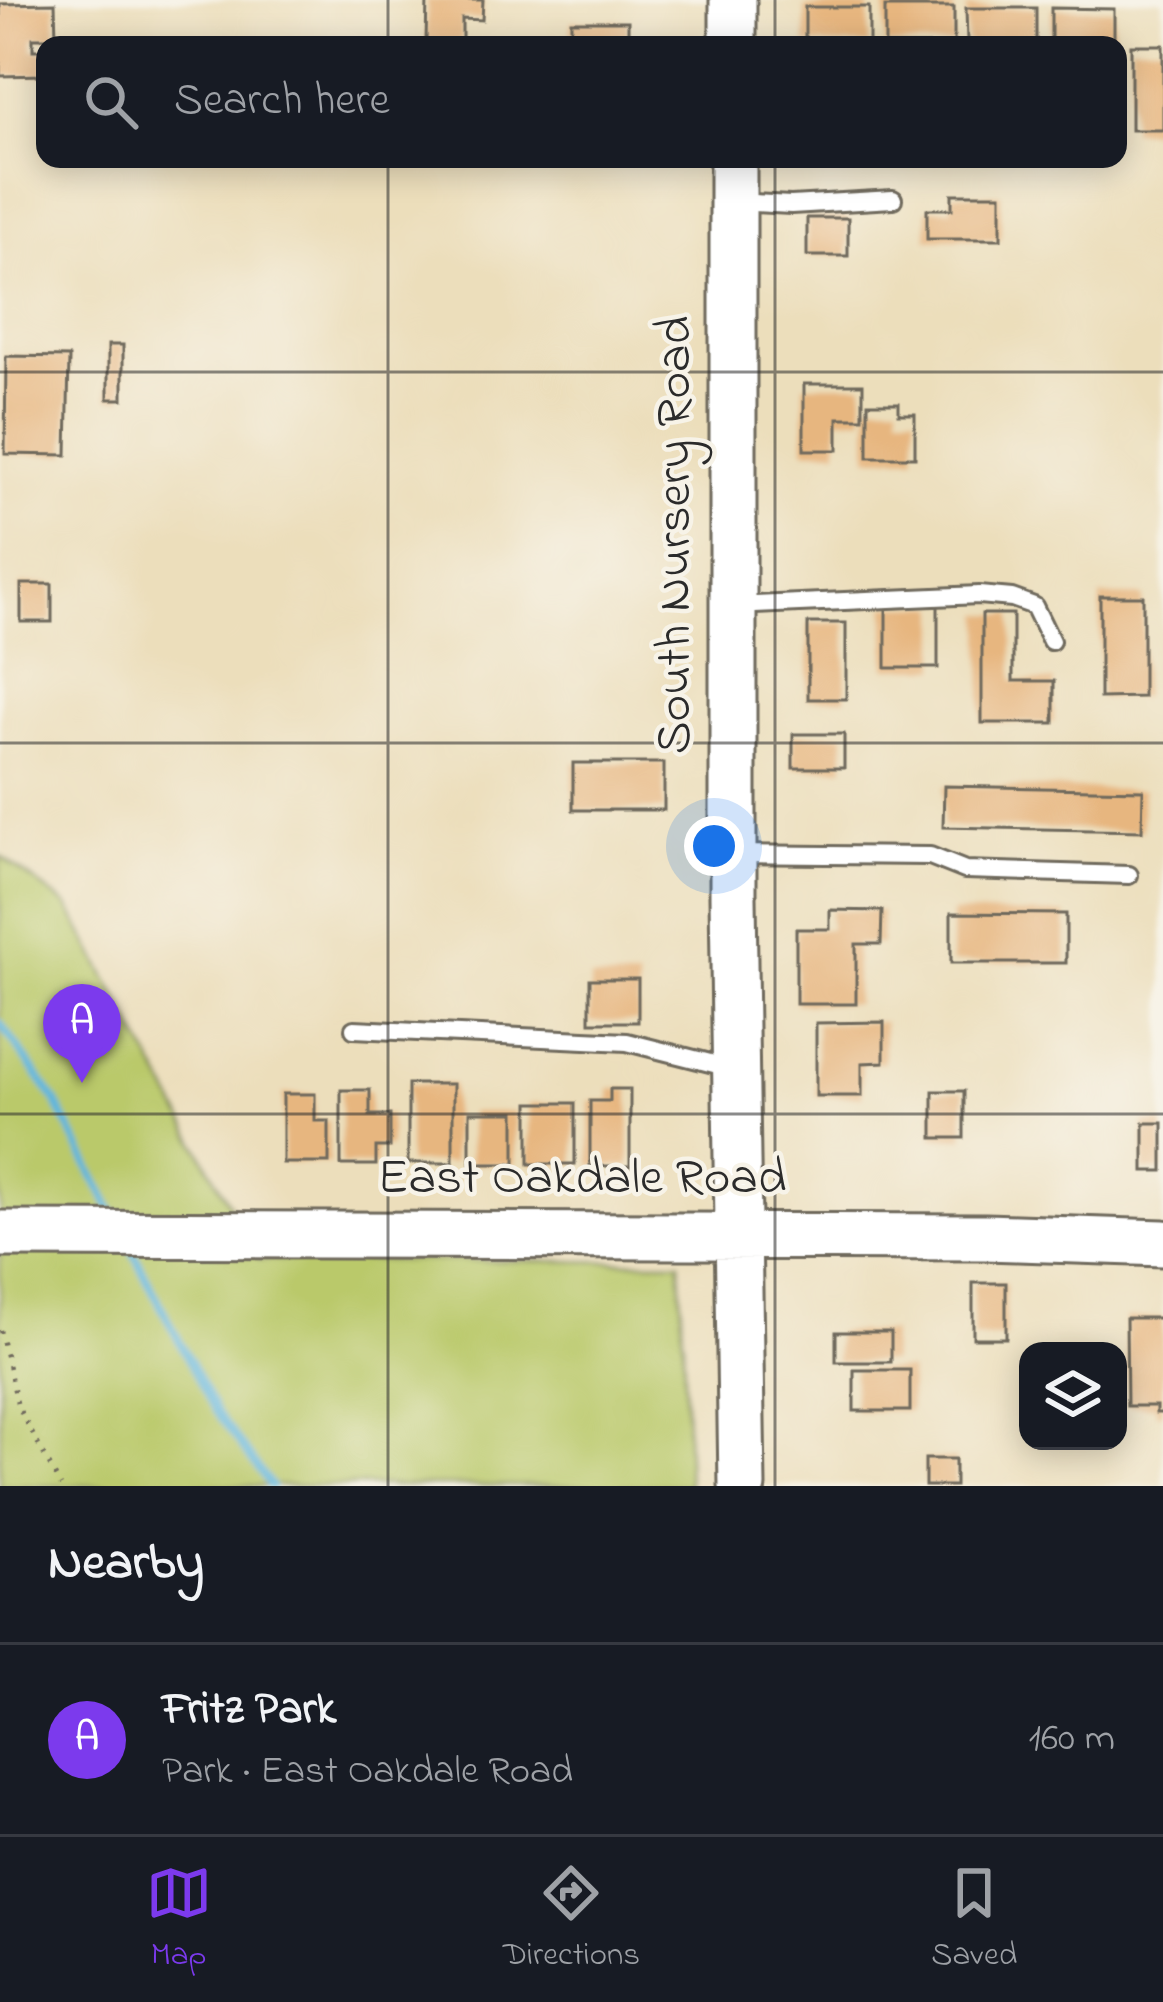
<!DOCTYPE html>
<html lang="en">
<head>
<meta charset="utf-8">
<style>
  body { margin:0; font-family:"Indie Flower",sans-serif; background:#242831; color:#f1f3f6 }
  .controls { position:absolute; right:36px; bottom:36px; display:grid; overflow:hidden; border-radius:24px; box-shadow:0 6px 30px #0003 }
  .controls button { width:108px; height:108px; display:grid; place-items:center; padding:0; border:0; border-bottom:3px solid #363941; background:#171b24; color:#f1f3f6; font:60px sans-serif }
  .you { position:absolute; left:714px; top:846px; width:42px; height:42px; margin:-30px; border:9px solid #fff; border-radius:50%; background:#1a73e8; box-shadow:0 0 0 18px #1a73e833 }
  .badge { display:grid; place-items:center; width:78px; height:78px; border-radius:50%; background:#7c3aed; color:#fff; font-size:39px; font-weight:700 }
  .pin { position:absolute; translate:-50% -99px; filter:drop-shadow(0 3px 6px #0008) }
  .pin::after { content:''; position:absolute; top:63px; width:42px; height:36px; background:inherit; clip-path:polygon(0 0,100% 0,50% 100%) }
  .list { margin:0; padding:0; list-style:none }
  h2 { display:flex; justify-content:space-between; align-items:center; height:156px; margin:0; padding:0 48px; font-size:51px }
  h2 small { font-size:39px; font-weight:400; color:#9ea1a6 }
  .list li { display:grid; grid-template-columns:78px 1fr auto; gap:36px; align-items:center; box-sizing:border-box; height:192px; padding:0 48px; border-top:3px solid #363941 }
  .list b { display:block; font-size:45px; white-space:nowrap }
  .list p { margin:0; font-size:39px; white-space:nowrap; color:#9ea1a6 }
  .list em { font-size:39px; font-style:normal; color:#9ea1a6 }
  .icon { flex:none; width:66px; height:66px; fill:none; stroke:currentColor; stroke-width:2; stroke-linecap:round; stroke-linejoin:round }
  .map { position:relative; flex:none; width:1163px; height:1486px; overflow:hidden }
  .search { position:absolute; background:#171b24; box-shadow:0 6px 30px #0003; left:36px; right:36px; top:36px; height:132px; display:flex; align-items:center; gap:30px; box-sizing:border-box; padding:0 42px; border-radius:24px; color:#9ea1a6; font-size:45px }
  .sheet { height:348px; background:#171b24 }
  nav { display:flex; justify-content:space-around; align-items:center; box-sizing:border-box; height:168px; border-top:3px solid #363941; background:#171b24; font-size:33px; color:#9ea1a6 }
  nav a { display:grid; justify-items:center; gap:6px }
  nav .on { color:#7c3aed }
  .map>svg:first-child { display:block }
  .green { fill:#bac96b; stroke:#727a4b; stroke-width:3 }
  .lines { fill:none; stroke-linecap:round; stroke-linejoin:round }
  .stream { stroke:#60b6dd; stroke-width:8 }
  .building { fill:#e7b67f }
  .lane-casing { stroke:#6f6a5d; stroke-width:22 }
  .secondary-casing { stroke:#6f6a5d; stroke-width:51 }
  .path { stroke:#6f6a5d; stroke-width:4.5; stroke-dasharray:3 9; stroke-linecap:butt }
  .lane { stroke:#fff; stroke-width:16 }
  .secondary { stroke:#fff; stroke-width:45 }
  .grid { fill:none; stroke:#2b2b2b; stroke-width:3; stroke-opacity:0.55 }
  .labels { text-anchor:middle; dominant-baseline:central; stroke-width:9; stroke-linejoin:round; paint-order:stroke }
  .street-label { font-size:51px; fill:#2b2b2b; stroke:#f7f3e8 }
</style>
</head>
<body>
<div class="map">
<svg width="1163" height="1486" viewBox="0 0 1163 1486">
  <rect width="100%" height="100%" fill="#f7f3e8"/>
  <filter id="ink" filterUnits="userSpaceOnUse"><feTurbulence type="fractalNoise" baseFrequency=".00833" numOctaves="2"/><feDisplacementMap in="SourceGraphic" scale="24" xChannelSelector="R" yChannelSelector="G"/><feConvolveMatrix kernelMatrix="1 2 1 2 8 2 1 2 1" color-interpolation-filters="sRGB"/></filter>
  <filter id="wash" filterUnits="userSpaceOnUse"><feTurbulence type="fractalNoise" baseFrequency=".004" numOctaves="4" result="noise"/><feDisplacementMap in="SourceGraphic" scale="48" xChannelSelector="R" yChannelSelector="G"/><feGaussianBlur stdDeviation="2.7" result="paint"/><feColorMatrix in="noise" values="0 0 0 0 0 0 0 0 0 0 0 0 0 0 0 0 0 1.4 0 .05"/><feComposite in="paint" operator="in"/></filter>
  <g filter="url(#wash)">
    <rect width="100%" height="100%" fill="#ecdebb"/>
    <!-- green -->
    <path class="green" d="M0,856L68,906L259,1259L680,1262L688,1486H0Z"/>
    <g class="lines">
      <!-- stream -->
      <path class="stream" d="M0,1023L55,1100L115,1217
        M133,1252L215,1410L271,1486"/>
    </g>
    <g id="blocks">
      <!-- building -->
      <path class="building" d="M427,0H483L482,20L462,19V41H426Z
        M55,3L56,38H33V50H45V75L0,76V4Z
        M805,7H869V45H805Z
        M885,7H954V45H885Z
        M966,8H1036V42L972,45L967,42Z
        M1051,8L1114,9V45H1051Z
        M571,21H628V41H571Z
        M1131,45H1163V130H1131Z
        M952,194H1001V239H927V209H952Z
        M807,218H848V256H807Z
        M108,345H123V399H108Z
        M6,356L69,357L67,455L5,454Z
        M804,384H863V418H838V450H804Z
        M868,403H899V414H915V457H868Z
        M21,584H52V622H21Z
        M1100,596H1143V697L1100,698Z
        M886,606H938V668H886Z
        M982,614H1013V681H1054V723H982Z
        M808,623H846V699H808Z
        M793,734H844V768H793Z
        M573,763H664V810H573Z
        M944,786L1143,790L1142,831L943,827Z
        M830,910L882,911L881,944H856V1004H796V929H830Z
        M951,913L1066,914V963H951Z
        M590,979H638V1022H590Z
        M884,1022V1062L862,1063V1096H816V1023Z
        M408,1084H453V1163H408Z
        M610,1089H630V1166H590V1101H610Z
        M341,1090H370V1115H390V1147H376V1165H341Z
        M933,1091H964V1138H933Z
        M283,1094H315V1121H329V1163H283Z
        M529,1103H575V1164H529Z
        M470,1112H515V1164H470Z
        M1144,1123H1163V1171H1144Z
        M973,1283H1006V1338H973Z
        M1126,1318H1163V1413H1156V1406H1127Z
        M836,1332H891V1362H836Z
        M854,1370H910V1411H854Z
        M925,1459H955V1486H925Z"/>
    </g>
  </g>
  <g filter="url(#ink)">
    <use href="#blocks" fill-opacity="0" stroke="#6f6a5d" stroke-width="3"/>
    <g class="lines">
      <!-- lane casing -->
      <g class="lane-casing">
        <path id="lane" d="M733,202L791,205L893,199
          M733,606L979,595L1012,598L1034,606L1051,641
          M733,854L930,856L965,870L1129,875
          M354,1029L627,1042L734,1069"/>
      </g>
      <!-- secondary casing -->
      <g class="secondary-casing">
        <path id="secondary" d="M733,0V45
          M733,159V897L742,1486
          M0,1234L985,1237L1163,1243"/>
      </g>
      <!-- path -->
      <path class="path" d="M0,1330L18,1407L61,1486"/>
      <!-- lane -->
      <use href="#lane" class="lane"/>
      <!-- secondary -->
      <use href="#secondary" class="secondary"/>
    </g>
  </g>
  <!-- grid -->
  <path class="grid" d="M388,0V45M775,0V45M388,159V1486M775,159V1486M0,372H1163M0,743H1163M0,1114H1163"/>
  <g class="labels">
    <!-- street labels -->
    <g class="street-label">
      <text transform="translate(676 535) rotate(-90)">South Nursery Road</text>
      <text x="582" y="1179">East Oakdale Road</text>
    </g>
  </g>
</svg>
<div class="controls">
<button><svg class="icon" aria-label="layers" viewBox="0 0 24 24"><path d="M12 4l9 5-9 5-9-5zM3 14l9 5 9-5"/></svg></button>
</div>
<div class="you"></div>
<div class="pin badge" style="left:82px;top:1083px">A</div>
<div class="search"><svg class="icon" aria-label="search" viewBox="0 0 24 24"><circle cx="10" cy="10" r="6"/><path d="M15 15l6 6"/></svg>Search here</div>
</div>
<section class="sheet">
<h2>Nearby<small></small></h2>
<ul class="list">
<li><span class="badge">A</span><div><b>Fritz Park</b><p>Park · East Oakdale Road</p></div><em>160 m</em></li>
</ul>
</section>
<nav>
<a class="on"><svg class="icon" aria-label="map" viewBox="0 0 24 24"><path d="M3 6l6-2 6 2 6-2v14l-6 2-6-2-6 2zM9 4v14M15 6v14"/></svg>Map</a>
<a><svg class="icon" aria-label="directions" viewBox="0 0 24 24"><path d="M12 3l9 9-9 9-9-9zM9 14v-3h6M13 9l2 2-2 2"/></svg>Directions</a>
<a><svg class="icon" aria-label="saved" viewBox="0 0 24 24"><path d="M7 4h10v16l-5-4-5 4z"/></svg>Saved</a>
</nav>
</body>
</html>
